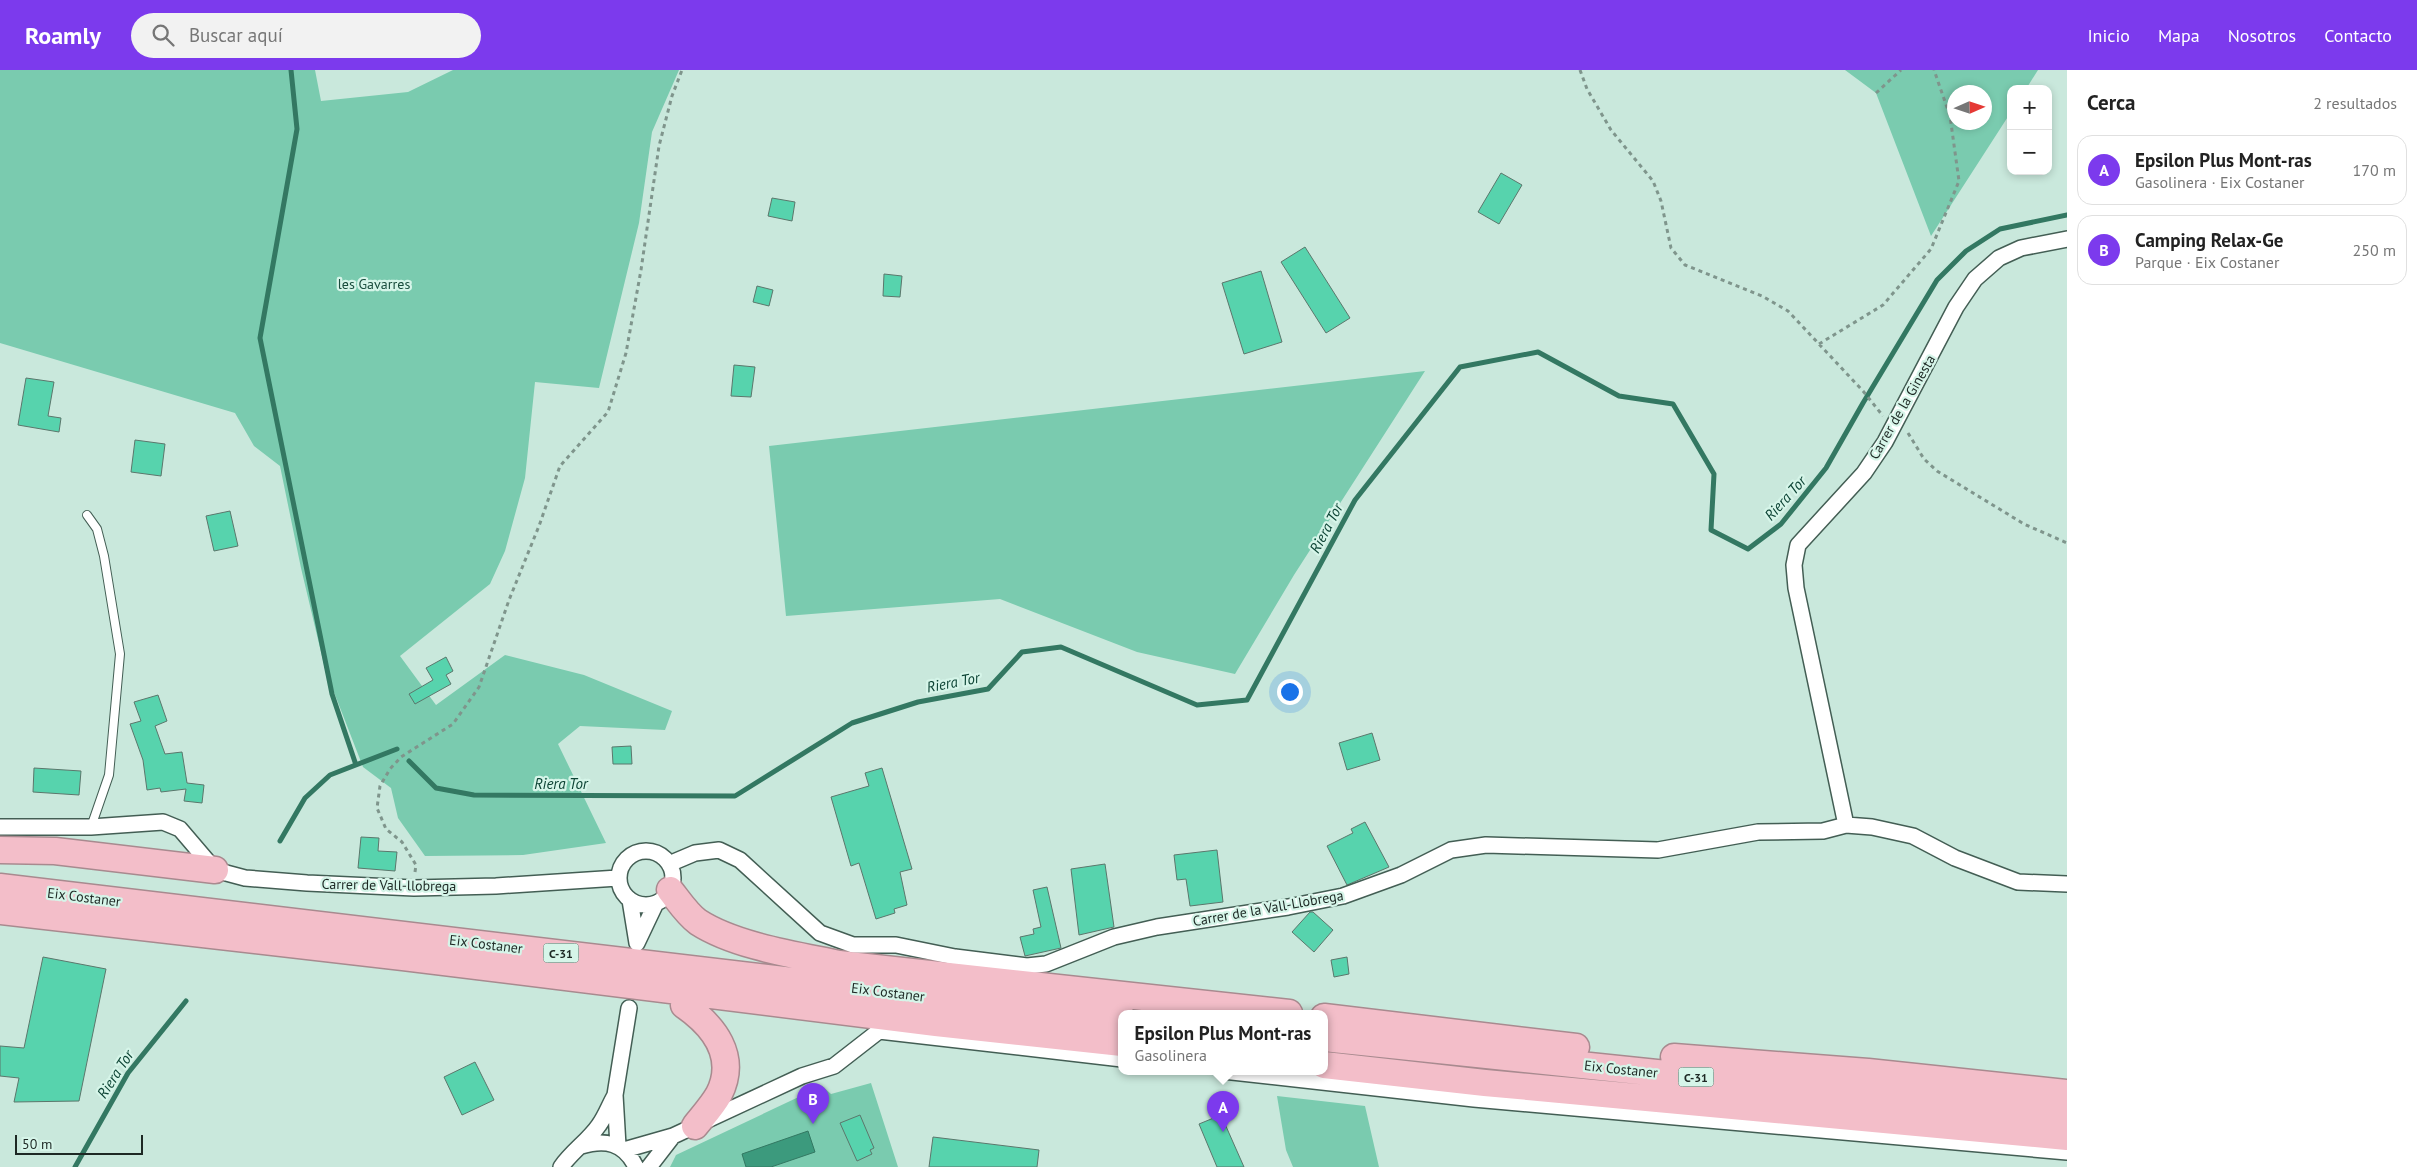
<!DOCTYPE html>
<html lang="es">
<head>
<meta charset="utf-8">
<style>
  body { margin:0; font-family:"PT Sans",sans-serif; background:#f2f2f2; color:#222 }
  .controls { position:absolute; right:15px; top:15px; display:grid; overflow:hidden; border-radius:10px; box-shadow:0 2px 8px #0003 }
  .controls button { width:45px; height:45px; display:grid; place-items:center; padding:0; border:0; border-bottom:1px solid #e0e0e0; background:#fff; color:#222; font:25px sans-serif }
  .compass { position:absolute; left:1947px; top:15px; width:45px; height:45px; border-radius:50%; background:#fff; box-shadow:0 2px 8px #0003; rotate:87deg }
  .scale { position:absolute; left:15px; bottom:12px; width:128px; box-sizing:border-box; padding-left:5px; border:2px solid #1d2824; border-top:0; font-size:14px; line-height:18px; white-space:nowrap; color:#1d2824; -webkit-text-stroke:4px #d6f5e9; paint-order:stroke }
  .you { position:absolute; left:1289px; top:621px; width:18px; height:18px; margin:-12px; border:4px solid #fff; border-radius:50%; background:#1a73e8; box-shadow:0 0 0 8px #1a73e833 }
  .badge { display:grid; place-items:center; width:32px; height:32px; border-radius:50%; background:#7c3aed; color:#fff; font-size:16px; font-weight:700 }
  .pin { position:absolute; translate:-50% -41px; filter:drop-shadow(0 1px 2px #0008) }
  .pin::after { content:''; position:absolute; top:26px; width:18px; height:15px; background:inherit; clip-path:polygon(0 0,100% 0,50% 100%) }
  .popup { position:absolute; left:1118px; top:940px; width:210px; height:65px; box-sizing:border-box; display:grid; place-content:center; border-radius:10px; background:#fff; filter:drop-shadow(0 1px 4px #0005); font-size:16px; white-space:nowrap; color:#767676 }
  .popup b { font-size:19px; color:#222 }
  .popup::after { content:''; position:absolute; left:50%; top:100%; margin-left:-10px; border:10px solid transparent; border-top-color:#fff }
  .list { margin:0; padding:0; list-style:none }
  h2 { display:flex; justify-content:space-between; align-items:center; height:65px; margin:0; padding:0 20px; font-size:21px }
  h2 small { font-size:16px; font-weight:400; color:#767676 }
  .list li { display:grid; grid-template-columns:32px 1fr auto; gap:15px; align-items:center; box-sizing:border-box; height:70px; margin:0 10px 10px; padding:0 10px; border:1px solid #e0e0e0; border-radius:15px }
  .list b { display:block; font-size:19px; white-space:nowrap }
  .list p { margin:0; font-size:16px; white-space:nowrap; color:#767676 }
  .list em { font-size:16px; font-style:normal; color:#767676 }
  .icon { flex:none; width:28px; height:28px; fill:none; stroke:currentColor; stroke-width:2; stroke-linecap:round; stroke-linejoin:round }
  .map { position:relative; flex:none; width:2067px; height:1097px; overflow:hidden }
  header { display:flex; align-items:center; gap:30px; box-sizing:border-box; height:70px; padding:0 25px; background:#7c3aed; color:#fff }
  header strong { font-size:24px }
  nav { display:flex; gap:28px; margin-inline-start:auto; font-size:18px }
  .search { width:350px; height:45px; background:#f2f2f2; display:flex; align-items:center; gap:12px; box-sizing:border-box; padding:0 18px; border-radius:28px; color:#767676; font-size:19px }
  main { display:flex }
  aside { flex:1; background:#fff }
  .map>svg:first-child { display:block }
  .green { fill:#7acbaf; fill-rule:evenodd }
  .water { fill:#3c9a7d; stroke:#337862 }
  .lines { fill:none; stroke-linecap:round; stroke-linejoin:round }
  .stream { stroke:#337862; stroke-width:5 }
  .building { fill:#57d3ad; stroke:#5b776c }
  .lane-casing { stroke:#435e54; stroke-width:10 }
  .street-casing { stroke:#435e54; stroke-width:18 }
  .highway-casing { stroke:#a88a8f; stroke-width:29 }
  .path { stroke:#7f958c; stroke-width:3; stroke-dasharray:4 4; stroke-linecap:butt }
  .lane { stroke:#fff; stroke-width:8 }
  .street { stroke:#fff; stroke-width:15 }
  .highway { stroke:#f3bec9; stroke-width:26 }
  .labels { text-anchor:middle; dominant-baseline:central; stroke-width:4.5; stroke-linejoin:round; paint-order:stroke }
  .shield { fill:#d6f5e9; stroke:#54665f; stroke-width:1 }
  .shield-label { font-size:12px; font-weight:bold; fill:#1d2824 }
  .park-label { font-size:14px; fill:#194d3d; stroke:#d6f5e9 }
  .street-label { font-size:14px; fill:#1d2824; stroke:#d6f5e9 }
  .water-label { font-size:15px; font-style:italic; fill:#0d4435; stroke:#d6f5e9 }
</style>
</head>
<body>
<header>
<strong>Roamly</strong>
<div class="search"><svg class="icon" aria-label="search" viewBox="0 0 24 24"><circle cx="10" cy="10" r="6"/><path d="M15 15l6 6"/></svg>Buscar aquí</div>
<nav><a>Inicio</a><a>Mapa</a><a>Nosotros</a><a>Contacto</a></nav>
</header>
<main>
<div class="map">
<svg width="2067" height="1097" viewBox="0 0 2067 1097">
  <rect width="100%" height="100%" fill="#c9e8dc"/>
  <!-- green -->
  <path class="green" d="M0,0H315L321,31L408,22L453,0H679L652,62L639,153L599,318L535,312L525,408L505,481L490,514L400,586L436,635L505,585L584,605L672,641L665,660L580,656L558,674L606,773L523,785L425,786L398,748L391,718L363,697L325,599L301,498L280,396L254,376L235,343L0,273Z
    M1845,0H2038L2026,19H2011V42L1931,166L1876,23ZM1984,22V52H1954V22Z
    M1425,301L1294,505L1235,604L1137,582L1000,529L786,546L769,376Z
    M871,1013L898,1097H670L676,1085L822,1016L831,1024Z
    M1277,1026L1365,1036L1379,1097H1293L1286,1080Z"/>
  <!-- water -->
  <path class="water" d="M808,1061L815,1082L771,1097H746L742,1084Z"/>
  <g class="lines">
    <!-- stream -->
    <path class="stream" d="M291,0L297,59L260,268L332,624L356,695
      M409,691L436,718L474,725L735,726L852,653L918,632L988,619L1022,582L1061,577L1197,635L1247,630L1355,430L1460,297L1538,282L1619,326L1673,334L1714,404L1711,460L1748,479L1781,454L1826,398L1863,333L1937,210L1966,181L2000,159L2067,145
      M280,771L305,728L330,705L397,679
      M75,1097L128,1003L186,931"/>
  </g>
  <!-- building -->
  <path class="building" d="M1501,103L1522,115L1499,154L1478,142Z
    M772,128L795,132L792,151L768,146Z
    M1305,177L1350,248L1326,263L1281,192Z
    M1261,201L1282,272L1244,284L1222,213Z
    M884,204L902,206L900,227L883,226Z
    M757,216L773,220L769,236L753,232Z
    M734,295L755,297L751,327L731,326Z
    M26,308L54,312L48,346L61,348L59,362L18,355Z
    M135,370L165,374L161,406L131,402Z
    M230,441L238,476L214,481L206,446Z
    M446,587L453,601L446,605L451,614L415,634L409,624L433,610L426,598Z
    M158,625L167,651L155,656L165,684L182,682L187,713L204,715L202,733L184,731L186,719L161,722L160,718L147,720L143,690L130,654L141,651L134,632Z
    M1372,663L1380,690L1347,700L1339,673Z
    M631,676L632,694H613L612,677Z
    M34,698L81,701L79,725L33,722Z
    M882,698L912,799L900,802L907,835L894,839L895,843L876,849L859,793L851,796L831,727L869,716L865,703Z
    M1365,752L1389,797L1347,815L1327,776L1353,763L1351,759Z
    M361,767L379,768L378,781L397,782L395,801L358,798Z
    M1217,780L1223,832L1190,836L1186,809L1177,810L1174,785Z
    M1105,794L1114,857L1079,865L1071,799Z
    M1047,817L1061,878L1025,886L1020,867L1034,864L1033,859L1041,857L1033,820Z
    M1310,842H1313L1333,860L1314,882L1292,862Z
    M43,887L106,899L79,1031L14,1032L19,1008L0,1006V976L24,978Z
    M1347,887L1349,904L1334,907L1331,890Z
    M475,992L494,1030L462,1045L444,1007Z
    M860,1045L874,1078L870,1080L872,1084L857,1091L840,1053Z
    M1221,1045L1244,1097H1217L1199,1054Z
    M933,1067L1039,1080L1037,1097H929Z"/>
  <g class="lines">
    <!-- lane casing -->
    <g class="lane-casing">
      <path id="lane" d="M87,445L97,459L104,486L120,584L109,705L91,757"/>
    </g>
    <!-- street casing -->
    <g class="street-casing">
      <path id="street" d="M1846,755L1796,518L1794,495L1798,475L1864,403L1885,372L1956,237L1975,209L1999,188L2021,178L2067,169
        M0,757H91L163,752L180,759L215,800L245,808L307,813L414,818L496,816L618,808
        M619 808a27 27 0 1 1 54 0a27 27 0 1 1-54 0Z
        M669,794L695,783L719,780L740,790L820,863L853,875H896L955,887L1027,896L1046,894L1114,867L1157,857L1288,837L1343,826L1401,805L1451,780L1486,775L1658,780L1758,762L1823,761L1846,755L1872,757L1913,766L1955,788L2018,812L2067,814
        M630,830L637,873
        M637,873L656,833
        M1223,1001L1474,1029L2067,1082
        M581,1076C605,1069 624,1072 636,1097
        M618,1076L615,1025L629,938
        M624,1080L673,1066L802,1006L834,996L879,961L1122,989
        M561,1097C572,1081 588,1071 599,1055C605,1047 609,1036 614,1027
        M649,1097L673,1066"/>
    </g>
    <!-- highway casing -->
    <g class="highway-casing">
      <path id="highway" d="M0,780L55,781L215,800
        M0,817L936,928L1122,947
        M670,820C678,830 687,844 698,852C735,876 796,885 839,894L1289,943
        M0,841L403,887L936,953L1122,973
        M684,935C714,956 738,986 719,1024C713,1035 703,1046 695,1056
        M1324,947L1576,977
        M1324,968L2067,1046
        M1674,987L1868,1002L2067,1023
        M1324,995L1485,1013L2067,1067"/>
    </g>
    <!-- path -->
    <path class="path" d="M1580,0L1587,19L1611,60L1653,111L1661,131L1671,178L1685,195L1762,226L1788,241L1863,321L1883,346
      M1876,23L1901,0
      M1819,274L1883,235L1931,179L1959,111L1950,46L1934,0
      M1908,363L1924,389L1937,401L2024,454L2067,473
      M415,802L416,795L402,772L386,759L377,738L380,716L390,699L401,687L453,654L479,617L509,530L539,456L560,396L608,342L626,283L641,200L659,76L672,26L682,0"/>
    <!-- lane -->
    <use href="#lane" class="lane"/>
    <!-- street -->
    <use href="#street" class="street"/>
    <!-- highway -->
    <use href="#highway" class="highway"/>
  </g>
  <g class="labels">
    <!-- shield labels -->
    <g class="shield">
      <rect x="543.5" y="873.5" width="35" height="19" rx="4"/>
      <rect x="1678.5" y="997.5" width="35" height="19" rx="4"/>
    </g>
    <g class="shield-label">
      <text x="561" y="883">C-31</text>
      <text x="1696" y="1007">C-31</text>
    </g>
    <!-- park labels -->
    <g class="park-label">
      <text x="374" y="214">les Gavarres</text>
    </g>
    <!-- street labels -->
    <g class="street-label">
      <text transform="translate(1902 337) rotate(-60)">Carrer de la Ginesta</text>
      <text transform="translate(389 815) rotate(1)">Carrer de Vall-llobrega</text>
      <text transform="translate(84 827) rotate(7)">Eix Costaner</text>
      <text transform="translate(1268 838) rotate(-10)">Carrer de la Vall-Llobrega</text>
      <text transform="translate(486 874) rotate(7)">Eix Costaner</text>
      <text transform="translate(888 922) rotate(7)">Eix Costaner</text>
      <text transform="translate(1621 999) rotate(6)">Eix Costaner</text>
    </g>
    <!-- water labels -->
    <g class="water-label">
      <text transform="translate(1785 428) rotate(-48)">Riera Tor</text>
      <text transform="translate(1326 458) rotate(-62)">Riera Tor</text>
      <text transform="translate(953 612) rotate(-11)">Riera Tor</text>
      <text x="561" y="713">Riera Tor</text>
      <text transform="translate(115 1004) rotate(-57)">Riera Tor</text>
    </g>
  </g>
</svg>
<div class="controls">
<button>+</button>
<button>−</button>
</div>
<svg class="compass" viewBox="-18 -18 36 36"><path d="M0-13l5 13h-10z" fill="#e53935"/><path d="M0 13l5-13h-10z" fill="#767676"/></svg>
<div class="scale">50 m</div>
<div class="you"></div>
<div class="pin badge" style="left:1223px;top:1062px">A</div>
<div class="popup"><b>Epsilon Plus Mont-ras</b>Gasolinera</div>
<div class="pin badge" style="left:813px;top:1054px">B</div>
</div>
<aside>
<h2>Cerca<small>2 resultados</small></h2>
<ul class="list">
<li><span class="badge">A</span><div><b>Epsilon Plus Mont-ras</b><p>Gasolinera · Eix Costaner</p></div><em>170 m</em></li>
<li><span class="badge">B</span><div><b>Camping Relax-Ge</b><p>Parque · Eix Costaner</p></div><em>250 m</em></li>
</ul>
</aside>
</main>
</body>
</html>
